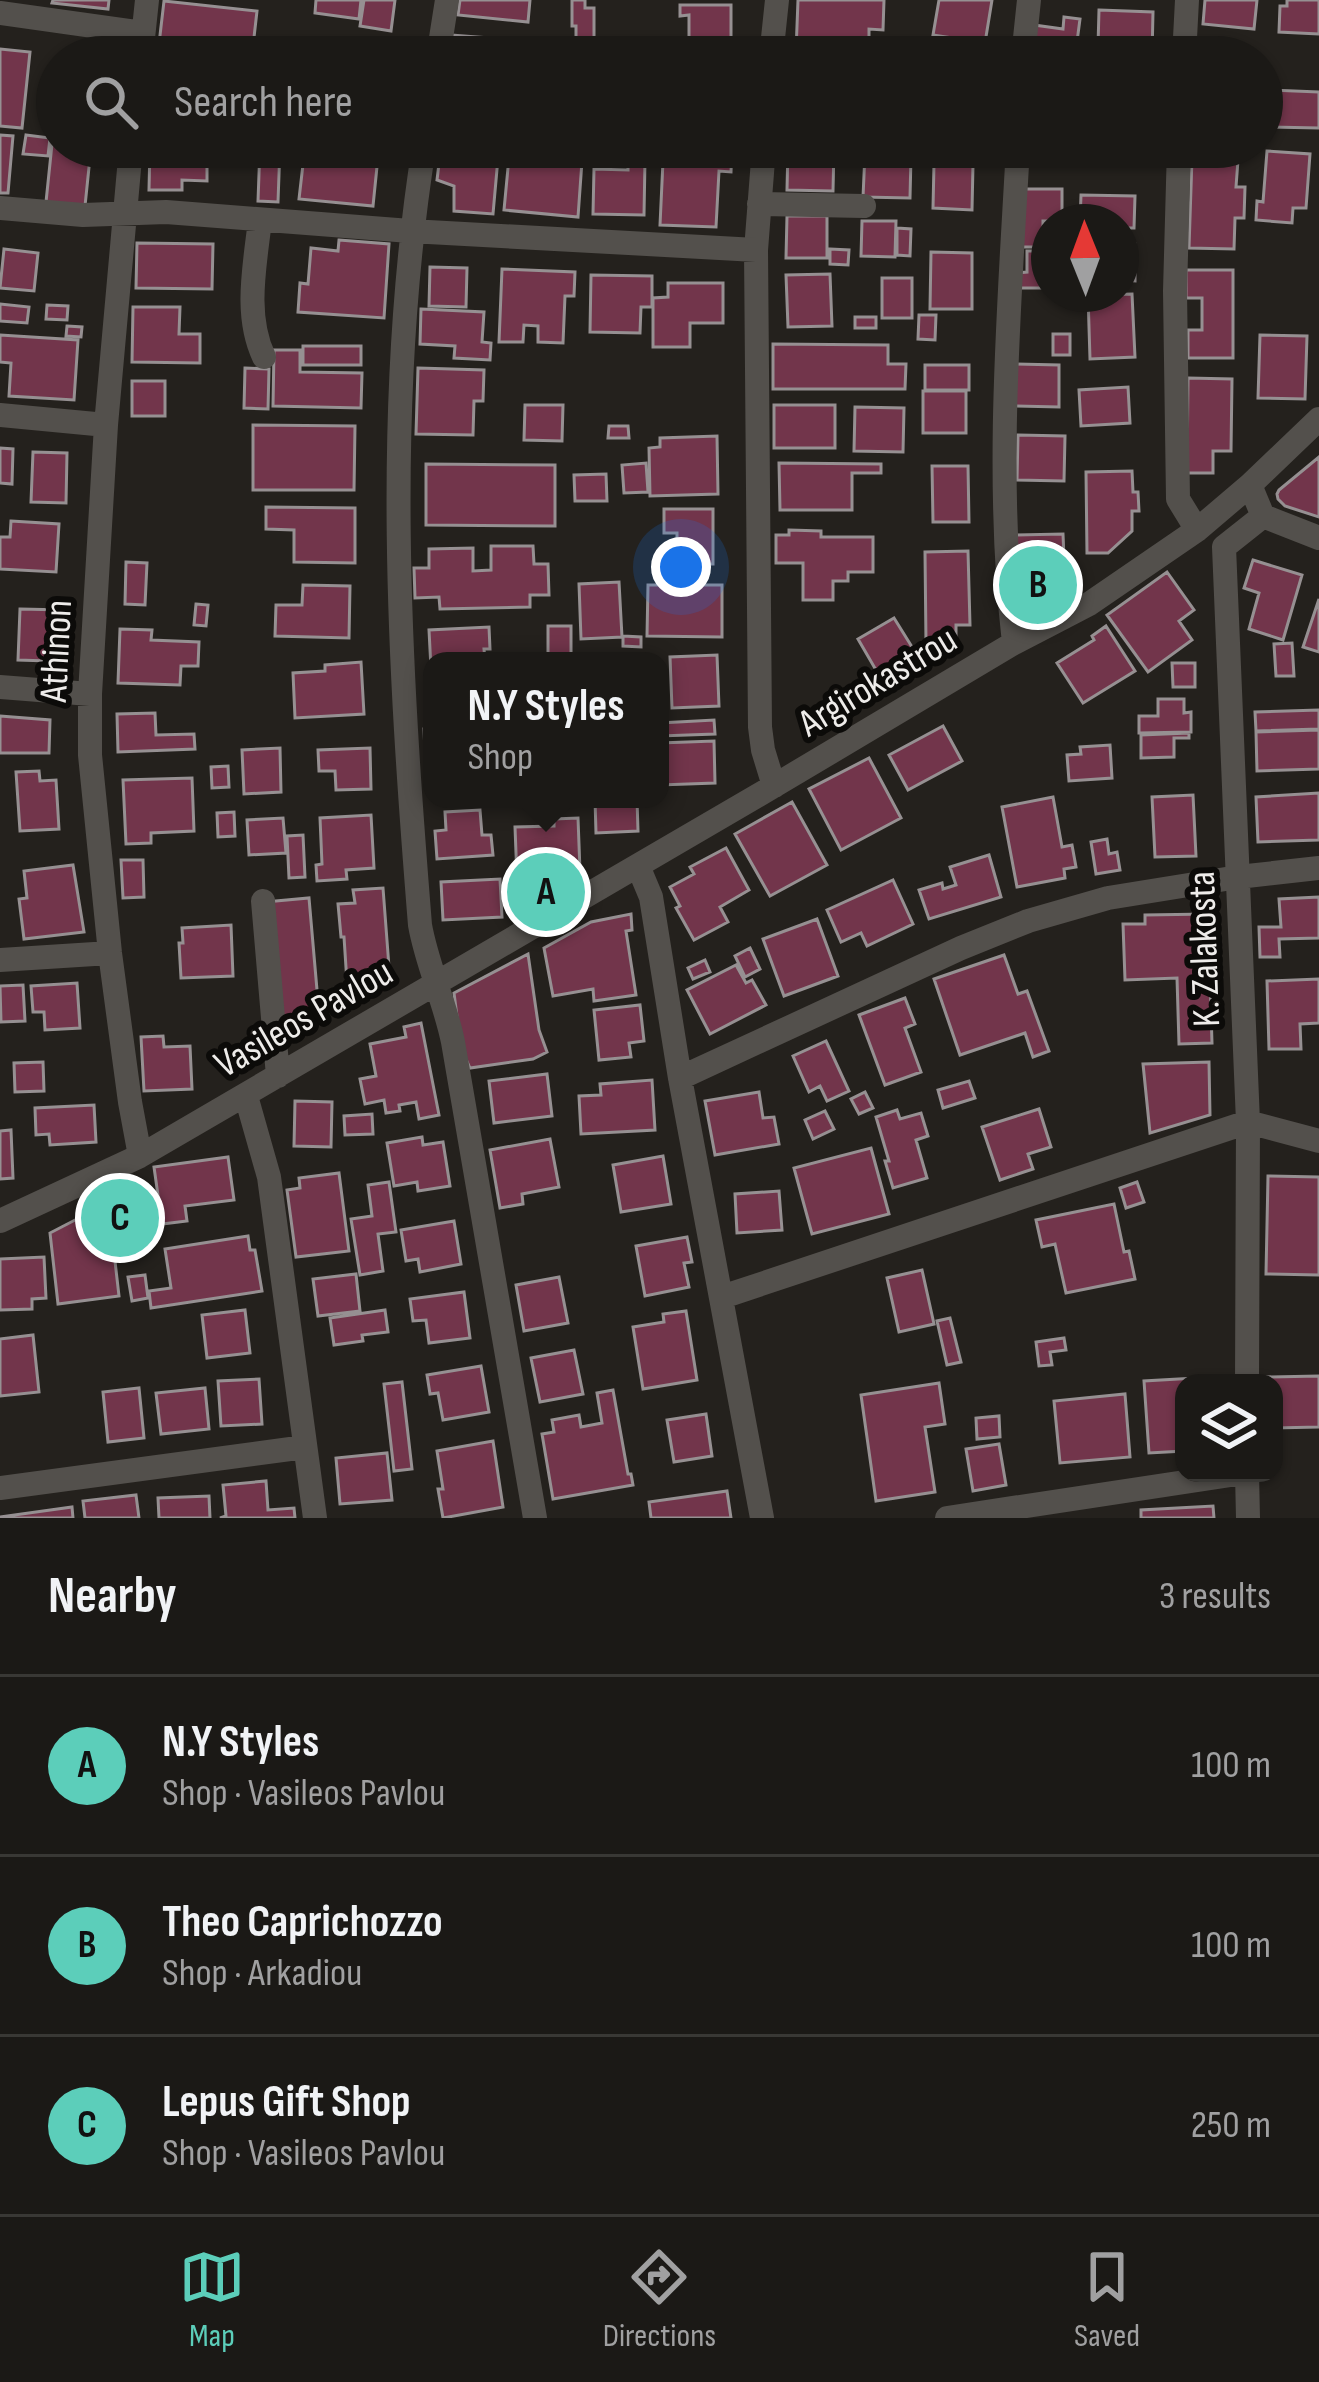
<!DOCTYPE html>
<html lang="en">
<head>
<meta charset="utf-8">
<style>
  body { margin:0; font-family:"Sofia Sans Condensed",sans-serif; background:#24221f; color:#f1f3f6 }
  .controls { position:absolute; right:36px; bottom:36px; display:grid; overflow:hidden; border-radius:24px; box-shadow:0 3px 9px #0004 }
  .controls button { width:108px; height:108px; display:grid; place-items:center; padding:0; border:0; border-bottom:3px solid #393835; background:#1b1916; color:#f1f3f6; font:60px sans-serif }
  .compass { position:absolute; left:1031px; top:204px; width:108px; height:108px; border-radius:50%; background:#1b1916; box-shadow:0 3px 9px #0004; rotate:359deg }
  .you { position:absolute; left:681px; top:567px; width:42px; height:42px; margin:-30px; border:9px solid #fff; border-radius:50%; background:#1a73e8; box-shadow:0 0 0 18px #1a73e833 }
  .badge { display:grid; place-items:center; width:78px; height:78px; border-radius:50%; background:#5cceba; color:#111; font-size:39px; font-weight:700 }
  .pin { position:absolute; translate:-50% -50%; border:6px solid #fff; box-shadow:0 3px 12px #0006 }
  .popup { position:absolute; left:423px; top:652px; width:246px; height:156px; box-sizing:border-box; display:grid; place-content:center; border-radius:24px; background:#1b1916; filter:drop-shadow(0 3px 9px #0005); font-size:39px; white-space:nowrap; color:#a0a0a1 }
  .popup b { font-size:45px; color:#f1f3f6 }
  .popup::after { content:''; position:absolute; left:50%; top:100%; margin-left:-24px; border:24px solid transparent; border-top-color:#1b1916 }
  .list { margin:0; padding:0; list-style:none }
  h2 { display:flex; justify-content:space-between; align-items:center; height:156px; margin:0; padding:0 48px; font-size:51px }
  h2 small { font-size:39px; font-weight:400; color:#a0a0a1 }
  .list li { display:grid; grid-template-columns:78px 1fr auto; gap:36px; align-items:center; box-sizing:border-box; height:180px; padding:0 48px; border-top:3px solid #393835 }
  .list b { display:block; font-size:45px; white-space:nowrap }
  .list p { margin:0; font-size:39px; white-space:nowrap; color:#a0a0a1 }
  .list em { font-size:39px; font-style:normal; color:#a0a0a1 }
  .icon { flex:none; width:66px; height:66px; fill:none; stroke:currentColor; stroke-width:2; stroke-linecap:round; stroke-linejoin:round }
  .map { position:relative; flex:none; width:1319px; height:1518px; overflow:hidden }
  .search { position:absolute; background:#1b1916; box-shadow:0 3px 9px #0004; left:36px; right:36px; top:36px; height:132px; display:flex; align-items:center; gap:30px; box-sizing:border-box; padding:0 42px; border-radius:66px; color:#a0a0a1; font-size:45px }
  .sheet { height:696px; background:#1b1916 }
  nav { display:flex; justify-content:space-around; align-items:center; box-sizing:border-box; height:168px; border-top:3px solid #393835; background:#1b1916; font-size:33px; color:#a0a0a1 }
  nav a { display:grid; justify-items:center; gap:6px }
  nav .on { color:#5cceba }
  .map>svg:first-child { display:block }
  .building { fill:#72354b; stroke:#969092; stroke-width:3 }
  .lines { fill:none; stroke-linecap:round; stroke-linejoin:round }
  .minor { stroke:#53504c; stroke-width:24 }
  .labels { text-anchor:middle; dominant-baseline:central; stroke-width:12; stroke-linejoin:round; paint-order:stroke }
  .street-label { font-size:39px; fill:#eeecea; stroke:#0c0b09 }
</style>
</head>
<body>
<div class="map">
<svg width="1319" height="1518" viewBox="0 0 1319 1518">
  <rect width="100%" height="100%" fill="#24211d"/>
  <!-- building -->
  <path class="building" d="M53,0H109L108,9L52,3Z
    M316,0H361L359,19L315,13Z
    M364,0H395L391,31L360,26Z
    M460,0H530L528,22L458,15Z
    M572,0H585V8H594V57H576V26H572Z
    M798,0H884L883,30L869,29V53L796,52Z
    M939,0H992L985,43L933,35Z
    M1205,0H1257L1254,29L1203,24Z
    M1287,0H1319V34L1279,32L1280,6H1287Z
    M164,1L257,11L252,55L159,44Z
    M680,5H731V57H689V15L680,16Z
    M1099,10L1153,12L1152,57H1111V46H1098Z
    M1064,17L1080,19L1075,57H1030L1034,25L1063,29Z
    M451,35L518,40L517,57H450Z
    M273,39L310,44L308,57H270Z
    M335,46L389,51V57H334Z
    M1200,47L1244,48V57H1200Z
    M0,49L30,52L22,128L0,126Z
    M57,58V119L52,118Z
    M1267,90L1319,92V128L1265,127Z
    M0,135L13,136L8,193H0Z
    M26,135L50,138L48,156L23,154Z
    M52,144H57V147L91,148L85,206L46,202Z
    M150,147H207V181L182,180V190H149Z
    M260,147H280L278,202L258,201Z
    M305,147H379L373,206L299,199Z
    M441,147H499L493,214L454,211V186L437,180Z
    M510,147H583L578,217L504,210Z
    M712,147H732L731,172L719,171L716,227L660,225L663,161L711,163Z
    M788,147H834L833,191L787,190Z
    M892,147H923V157H911L910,198L863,197L865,153L892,154Z
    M1024,147H1062V152L1024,151Z
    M1267,151L1310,154L1306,208H1293L1292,223L1256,220L1257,201L1263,202Z
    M1192,158L1238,160L1236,187H1245L1244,218H1235L1234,249L1189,248Z
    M628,159L645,160L644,215L593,214L594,169L628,170Z
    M934,164L973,165L972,210L933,208Z
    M1017,189H1062V221H1043V247H1016Z
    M1081,195L1135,196L1134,228H1121V222H1080Z
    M787,216H827V258H786Z
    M862,221H896L895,257L861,256Z
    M897,228L911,229L910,256L897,255Z
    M339,240L389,244L384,318L298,312L300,283L308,284L311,248L338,251Z
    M137,243L213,244L212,289L136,288Z
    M1121,244H1135V281L1121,280Z
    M4,249L38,253L34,291L0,288Z
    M830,249L849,250L848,265L830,264Z
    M1027,251H1049V288H1015V273L1027,272Z
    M931,252L972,253V309H930Z
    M430,267L467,268L466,307L429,306Z
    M502,269L575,272L574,296H565L563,343L538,342V326L524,325L523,342H499Z
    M1186,270H1233V358H1188V330H1202V298H1186Z
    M830,274L832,326L788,327L786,275Z
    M591,275L652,276V307H641L640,333L590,332Z
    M882,278H912V318H882Z
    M668,283H723V323H690V347H653V298L668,297Z
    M1132,294L1135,357L1090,359L1088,295Z
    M0,304L29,307L27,323L0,321Z
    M47,305L68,306L67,320L46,319Z
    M133,307H180L179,334H200V363L132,362Z
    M421,309L484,312L482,342L491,343L490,360L454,358L455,346L420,344Z
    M919,315H936L935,340L918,339Z
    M855,317H876V328H855Z
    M67,326L82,327L81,337L66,336Z
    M1053,334H1070V355H1053Z
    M0,335L78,340L74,400L9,396L11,363L0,362Z
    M1260,335L1307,336L1305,399L1258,398Z
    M773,344L888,345V364H906L905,389H773Z
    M303,346H361V365H303Z
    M274,350H300V372L362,373L361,408L273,406Z
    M1011,364L1059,365V407L1011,406Z
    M925,365H969V390H925Z
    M245,368L269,369L268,409L244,408Z
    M418,368L484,370L483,401H474L473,435L416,434Z
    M1188,378L1232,379L1231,451H1213V473H1187Z
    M132,381H165V416H132Z
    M1128,387L1130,423L1081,426L1079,390Z
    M923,391H966V433H923Z
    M525,405H563L562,441L524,440Z
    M774,405H835V448H774Z
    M855,407L904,408L903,452L854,451Z
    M253,425L355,426L354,490H253Z
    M609,426H628L629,438H608Z
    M1018,435L1065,436L1064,481L1017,480Z
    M717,436L718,494L650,496L649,448L660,447V438Z
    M0,448L13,449L12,484L0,483Z
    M33,452L67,453L66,503L31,502Z
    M1319,457V517L1285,506L1278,499L1277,494L1279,490Z
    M646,463L648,492L624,493L622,465Z
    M779,463L881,464V473H852V510H780Z
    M426,464L555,465V526L426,525Z
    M932,466H968L969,522H933Z
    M1132,471L1133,492H1138L1139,511H1132V531L1108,553H1087L1086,472Z
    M606,474L607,501H575L574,475Z
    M266,507L355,508V563L294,562V530L266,529Z
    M664,509H713V564H677V533H664Z
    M11,521L59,524L56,572L0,569V537H10Z
    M789,530L821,531V537H873V572H848V581H833V600H803V563H776V535H789Z
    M1063,534L1065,582L1021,604L1016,535Z
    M491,546H533L534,564H548L549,595H530V607L440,609L439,597L415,598L414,568H429V549L473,548V571L491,570Z
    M968,551L970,625H956V642L926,643L925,552Z
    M1253,560L1302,575L1283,640L1249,629L1259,593L1244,588Z
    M126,562L147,563L145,605L125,604Z
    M1167,572L1194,610L1179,621L1192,640L1148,672L1107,615Z
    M619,582L622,637L581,639L579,584Z
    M303,585L350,586L349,638L275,636L276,605H302Z
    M648,585H722V637L647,636Z
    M1319,599V652L1303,647Z
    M196,604L208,605L206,626L194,625Z
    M20,609L64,610L62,647H49L48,661L18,660Z
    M894,618L917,655L880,677L858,639Z
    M548,626H571V660L548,659Z
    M1106,626L1135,671L1083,703L1057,663L1094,640L1092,636Z
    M489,627L490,649H484L485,661H432V688L429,630Z
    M120,629L152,630L151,640L199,642L198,666H181L180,685L118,683Z
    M623,636L641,637V647L623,646Z
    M1292,643L1294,676H1276L1274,644Z
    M717,655L719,706L672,708L670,657Z
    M361,662L364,714L295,718L293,673L325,671V665Z
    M1172,663H1195V687H1173Z
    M1158,699H1184V713L1191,712V732L1139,733V716H1158Z
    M1319,710V729L1256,731L1255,712Z
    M155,713L156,735L194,734L195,749L118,752L117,714Z
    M0,716L50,720L49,753H0Z
    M714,720L715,734L660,736V723Z
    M943,726L962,761L908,790L889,755Z
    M424,729H432V752H425Z
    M1319,730V769L1257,771L1256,732Z
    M1189,733V738H1174V757L1141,758V735Z
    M714,741L715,783L660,785V743Z
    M1110,745L1112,778L1069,781L1067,755L1081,754L1080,747Z
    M280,748L281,792L244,794L242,750Z
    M370,748L371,789L336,790L335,771H319L318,750Z
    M869,758L901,818L841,850L809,789Z
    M228,766L229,787L212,788L211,767Z
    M39,771L40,781L56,780L59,829L20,831L16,772Z
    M192,778L194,831L151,833V843L126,844L123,780Z
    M1319,793V840L1258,842L1256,797Z
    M1193,795L1196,856L1155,857L1152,797Z
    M1053,797L1062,847L1072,845L1076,867L1064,869L1065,878L1017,887L1002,807Z
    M595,799H637L638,831L596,833Z
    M792,802L827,865L770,896L735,834Z
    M480,810L482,835H491L493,855L437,859L435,831L446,830L445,812Z
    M234,812L235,836L218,837L217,813Z
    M371,815L374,868L346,870L347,879L317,881L316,865L322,864L320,818Z
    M283,818L286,853L249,855L247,820Z
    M578,818L580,871L522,910L518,905L515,827L554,826V819Z
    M303,835L305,877L289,878L287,836Z
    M1107,839L1109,854L1117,852L1120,870L1096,874L1091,842Z
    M726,848L749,890L720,907L728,922L694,940L676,908L680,906L670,887L694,874L690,867Z
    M989,855L1001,897L929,919L919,890L942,883L943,889L956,885L950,867Z
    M121,860H143L144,897L123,898Z
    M73,865L84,932L24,939L19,899L27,898L24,871Z
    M500,879L502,917L443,920L441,882Z
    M893,880L913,924L867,946L861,933L841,942L827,910Z
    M383,888L390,980L347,983L344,937H341L338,904L355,903L353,890Z
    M1319,897V938L1279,939L1280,957H1260L1259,927H1281L1279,899Z
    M309,898L319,1013L289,1016L290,1029L265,1031L254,903Z
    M631,914L632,930L626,931L636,995L594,1001L593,989L553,996L544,948L591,922Z
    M1208,914L1212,1043L1179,1044L1177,978L1125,980L1123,924H1145V915Z
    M817,919L838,976L784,996L763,939Z
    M231,925L233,976L181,978L179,943H183L182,928Z
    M750,948L760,969L745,977L735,956Z
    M528,954L539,1030L547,1052L533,1059L470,1068L461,1048L454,993Z
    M1004,955L1018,994L1027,991L1049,1051L1033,1057L1025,1033L960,1055L934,979Z
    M705,960L710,972L693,979L688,968Z
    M736,965L746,983L752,980L766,1005L710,1034L687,990Z
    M1319,979V1023L1300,1024L1301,1049H1269L1267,981Z
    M77,983L80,1028L45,1030L44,1012H33L31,986Z
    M23,985L25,1021L1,1022L0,986Z
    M905,998L915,1024L905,1028L921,1072L885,1085L859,1015Z
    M640,1005L644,1041L629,1043L631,1057L599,1060L594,1010Z
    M421,1023L439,1115L419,1119L416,1102L399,1105L400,1111L386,1113L384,1100L365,1104L360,1079L376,1076L370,1044L406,1037L404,1027Z
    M163,1036L164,1047L190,1046L192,1089L144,1091L141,1037Z
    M826,1041L849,1091L827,1101L820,1086L809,1092L793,1056Z
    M43,1062L44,1091L15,1092L14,1063Z
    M1209,1062L1210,1115L1150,1133L1143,1064Z
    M547,1074L552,1116L494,1123L489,1081Z
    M652,1080L655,1130L581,1134L579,1096L601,1095L600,1084Z
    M969,1081L975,1098L943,1108L938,1090Z
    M759,1092L763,1118L774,1117L779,1144L715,1155L705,1101Z
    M865,1092L873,1108L859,1114L851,1099Z
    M295,1101L332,1102L331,1147L294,1146Z
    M94,1105L96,1142L50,1145L49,1134L36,1135L35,1108Z
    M1039,1109L1051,1147L1028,1154L1033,1169L1000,1180L982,1127Z
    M897,1110L900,1119L921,1113L928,1136L916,1140L927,1178L893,1188L885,1161H889L876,1117Z
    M825,1111L834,1129L813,1139L805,1120Z
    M372,1114L373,1134L345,1135L344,1116Z
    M11,1130L13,1178L0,1179V1131Z
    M422,1137L423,1145L443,1142L450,1186L418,1191L417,1182L394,1186L387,1143Z
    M550,1139L559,1187L522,1194L523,1204L500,1208L490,1150Z
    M871,1148L889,1214L812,1234L794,1168Z
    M663,1156L671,1204L621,1212L613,1165Z
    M228,1157L234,1200L185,1206L187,1221L162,1224L154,1167Z
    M339,1173L349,1251L296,1257L287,1190L300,1188L299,1178Z
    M1268,1176L1319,1177V1275L1266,1274Z
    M389,1182L396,1232L378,1234L383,1271L360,1275L351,1219L372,1216L368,1185Z
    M1137,1182L1144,1202L1126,1208L1120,1188Z
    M133,1190L138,1232L112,1235L119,1296L58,1304L50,1233Z
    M779,1191L782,1230L737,1233L735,1194Z
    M1114,1204L1124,1252L1129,1251L1135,1279L1066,1293L1055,1244L1042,1247L1036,1220Z
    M454,1221L461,1264L420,1272L418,1259L406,1261L401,1230Z
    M248,1236L250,1250H255L262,1291L151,1308L149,1291L171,1288L165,1249Z
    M687,1237L692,1262L684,1263L689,1287L645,1296L636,1246Z
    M44,1257L46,1298L32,1299V1309L0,1310V1259Z
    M922,1270L934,1324L899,1332L887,1278Z
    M356,1274L360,1311L318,1316L313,1279Z
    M145,1275L148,1298L132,1301L128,1277Z
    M559,1277L568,1323L524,1331L516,1285Z
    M464,1292L470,1338L429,1343L426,1320L413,1321L410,1299Z
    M245,1310L250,1353L207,1358L202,1315Z
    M385,1310L388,1332L362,1335L363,1341L334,1345L330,1318Z
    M686,1311L697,1380L643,1389L633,1327L664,1322L663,1314Z
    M950,1318L961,1362L947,1365L937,1321Z
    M33,1335L39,1392L0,1396V1339Z
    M1064,1338L1066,1350L1050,1352L1052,1365L1039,1366L1036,1342Z
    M574,1350L583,1394L540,1402L531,1358Z
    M481,1366L489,1412L443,1420L438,1393L430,1394L427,1375Z
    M1319,1376V1427L1274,1428V1383H1265V1377Z
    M1213,1377V1383H1184V1451L1149,1453L1144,1381Z
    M259,1379L262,1424L221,1426L218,1381Z
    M402,1382L412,1469L394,1471L384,1384Z
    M939,1383L945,1424L925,1427L935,1492L876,1501L861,1395Z
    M139,1388L144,1438L108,1442L103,1392Z
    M205,1388L209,1429L161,1434L156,1393Z
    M613,1390L628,1474H631L633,1485L553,1499L542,1434L554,1432L552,1420L579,1415L581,1427L602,1423L597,1393Z
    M1125,1394L1130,1457L1060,1463L1054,1401Z
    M706,1414L712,1456L674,1462L667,1420Z
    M999,1416L1000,1437L977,1439L976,1418Z
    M493,1441L503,1507L443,1518L438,1489H443L437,1451Z
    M999,1444L1006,1485L973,1491L966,1449Z
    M387,1453L392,1500L340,1504L336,1458Z
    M266,1481L268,1510L294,1508L295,1518H220L226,1516L223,1485Z
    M727,1491L731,1518H651L649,1502Z
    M136,1495L139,1518H85L83,1501Z
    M209,1496L210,1518H159L158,1498Z
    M1213,1506L1214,1518H1141V1510Z
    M72,1507L73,1518H0V1517Z"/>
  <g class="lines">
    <!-- minor -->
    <path class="minor" d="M0,13L143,33
      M141,57L147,0
      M438,57L447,0
      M771,57L777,0
      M1023,57L1029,0
      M1184,57L1187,0
      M131,147L106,425L90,694V755L110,953L130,1102L140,1156
      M424,147C383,405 399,665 420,925C427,965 445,1002 453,1042L535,1518
      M764,147L756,250L760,727L763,750L774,786
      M1179,147L1175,291L1178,499L1197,530
      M759,204L864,206
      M0,208L83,215L166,212L410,231L756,250
      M260,220C255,265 244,315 264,357
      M0,415L106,425
      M1250,485L1263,516L1319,538
      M1224,547L1248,1122L1247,1383
      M1224,547L1263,516
      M1014,643C995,478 1009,311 1018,147
      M0,687L90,694
      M638,866L651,897L680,1078L762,1518
      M263,901L278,1076
      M0,960L110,953
      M680,1078L961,948L1028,921L1108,898L1238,877L1319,868
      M246,1096L269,1177L315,1518
      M0,1221L140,1156L774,786L1014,643L1089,604L1197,530L1250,485L1319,419
      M722,1297L1248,1122L1319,1141
      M1247,1473L1248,1518
      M0,1488L305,1447
      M947,1518L1244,1473"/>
  </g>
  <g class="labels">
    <!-- street labels -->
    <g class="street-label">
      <text transform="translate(57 651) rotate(-87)">Athinon</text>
      <text transform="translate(878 682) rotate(-31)">Argirokastrou</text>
      <text transform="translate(1205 949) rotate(-92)">K. Zalakosta</text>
      <text transform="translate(304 1019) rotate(-30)">Vasileos Pavlou</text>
    </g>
  </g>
</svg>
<div class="controls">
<button><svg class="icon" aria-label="layers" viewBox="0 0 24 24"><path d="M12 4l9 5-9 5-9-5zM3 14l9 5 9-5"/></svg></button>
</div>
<svg class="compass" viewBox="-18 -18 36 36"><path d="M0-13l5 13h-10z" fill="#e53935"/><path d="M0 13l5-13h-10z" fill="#a0a0a1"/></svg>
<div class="you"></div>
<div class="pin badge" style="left:546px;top:892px">A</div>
<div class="popup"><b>N.Y Styles</b>Shop</div>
<div class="pin badge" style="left:1038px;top:585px">B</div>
<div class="pin badge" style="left:120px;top:1218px">C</div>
<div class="search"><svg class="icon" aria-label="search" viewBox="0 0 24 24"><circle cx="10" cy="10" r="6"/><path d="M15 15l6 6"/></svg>Search here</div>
</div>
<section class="sheet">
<h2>Nearby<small>3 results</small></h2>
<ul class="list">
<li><span class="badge">A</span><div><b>N.Y Styles</b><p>Shop · Vasileos Pavlou</p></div><em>100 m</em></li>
<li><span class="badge">B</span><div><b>Theo Caprichozzo</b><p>Shop · Arkadiou</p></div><em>100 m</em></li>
<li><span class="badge">C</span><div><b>Lepus Gift Shop</b><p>Shop · Vasileos Pavlou</p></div><em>250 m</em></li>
</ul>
</section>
<nav>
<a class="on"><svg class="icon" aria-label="map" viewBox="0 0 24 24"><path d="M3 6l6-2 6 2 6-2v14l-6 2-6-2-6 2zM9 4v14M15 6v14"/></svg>Map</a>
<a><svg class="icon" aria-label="directions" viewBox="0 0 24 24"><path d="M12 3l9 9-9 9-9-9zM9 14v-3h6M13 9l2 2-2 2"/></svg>Directions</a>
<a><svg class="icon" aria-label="saved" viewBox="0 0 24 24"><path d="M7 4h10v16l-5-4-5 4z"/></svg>Saved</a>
</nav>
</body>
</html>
